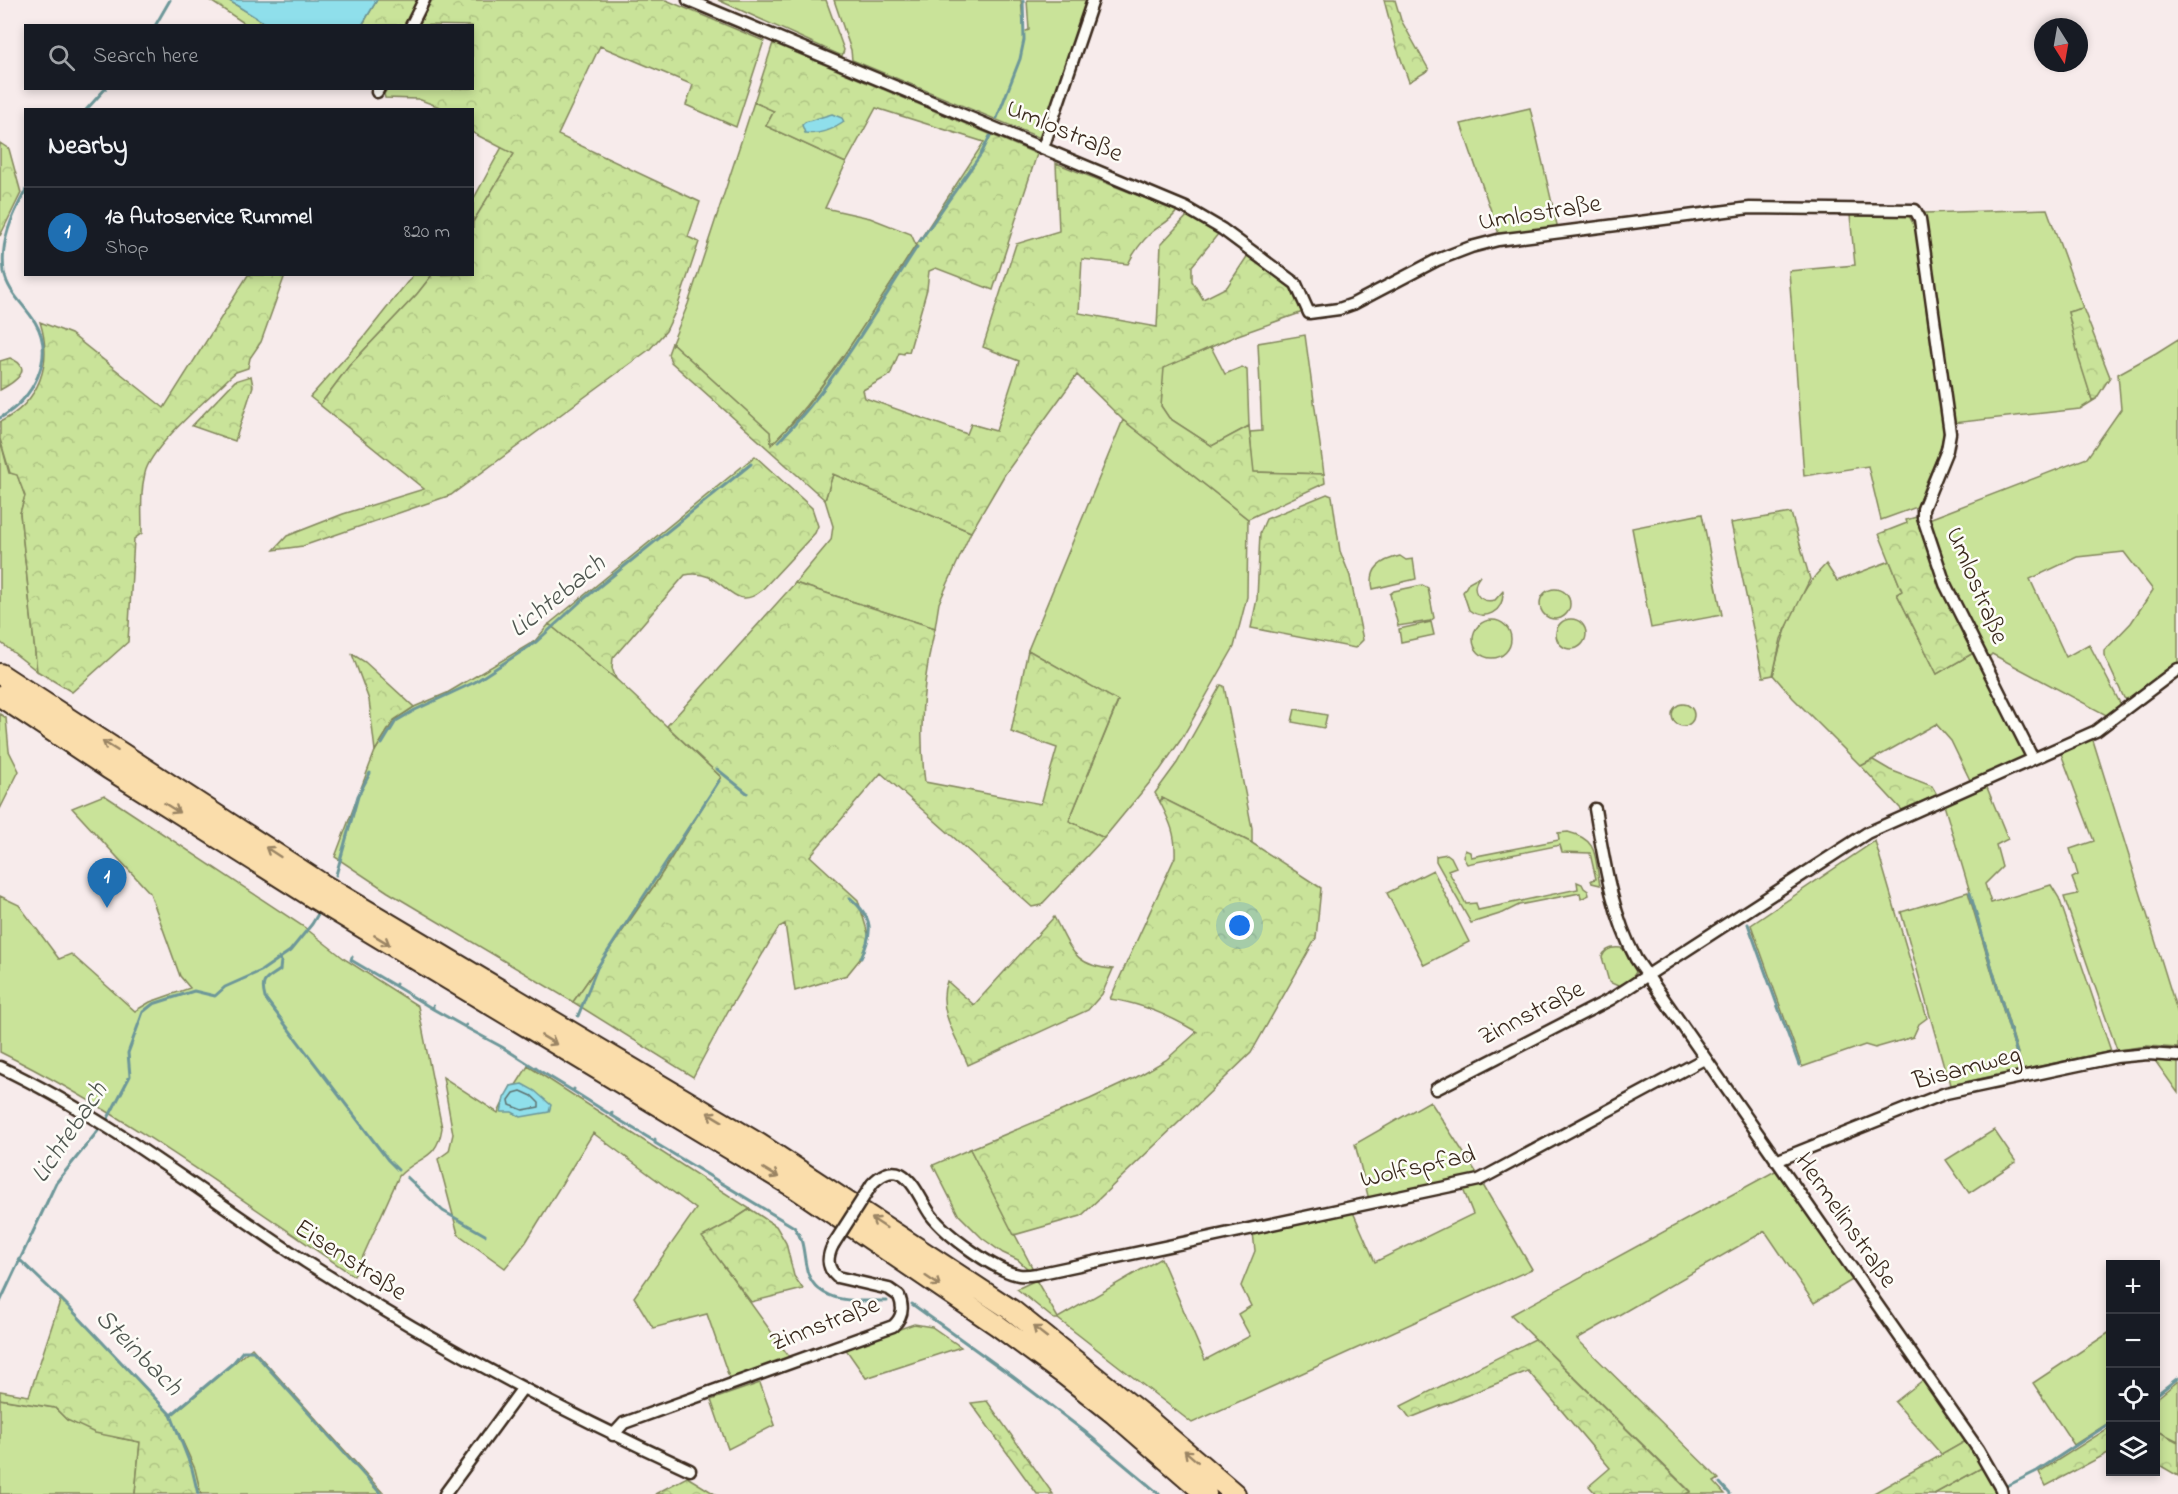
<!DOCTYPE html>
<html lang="en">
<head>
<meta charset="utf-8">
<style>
  body { margin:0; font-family:"Indie Flower",sans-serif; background:#242831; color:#f1f3f6 }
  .controls { position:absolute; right:18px; bottom:18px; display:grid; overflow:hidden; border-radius:0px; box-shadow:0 3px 9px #0003 }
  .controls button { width:54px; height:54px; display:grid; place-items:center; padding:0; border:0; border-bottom:2px solid #363941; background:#171b24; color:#f1f3f6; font:30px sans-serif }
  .compass { position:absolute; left:2034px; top:18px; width:54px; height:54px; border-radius:50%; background:#171b24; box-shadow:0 3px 9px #0003; rotate:169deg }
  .you { position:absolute; left:1240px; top:926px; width:21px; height:21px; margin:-15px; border:4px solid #fff; border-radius:50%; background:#1a73e8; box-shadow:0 0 0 9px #1a73e833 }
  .badge { display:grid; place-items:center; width:39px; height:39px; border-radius:50%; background:#1f6fb2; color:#fff; font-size:20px; font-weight:700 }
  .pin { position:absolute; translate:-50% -50px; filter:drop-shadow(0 2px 3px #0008) }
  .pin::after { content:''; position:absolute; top:32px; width:21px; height:18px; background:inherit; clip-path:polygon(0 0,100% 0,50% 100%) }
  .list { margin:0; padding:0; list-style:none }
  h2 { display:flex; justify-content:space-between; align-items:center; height:78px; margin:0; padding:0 24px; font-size:26px }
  h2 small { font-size:20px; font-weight:400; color:#9ea1a6 }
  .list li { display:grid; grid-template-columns:39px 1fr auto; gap:18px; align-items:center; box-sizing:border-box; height:90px; padding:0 24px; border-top:2px solid #363941 }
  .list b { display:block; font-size:22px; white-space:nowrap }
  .list p { margin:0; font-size:20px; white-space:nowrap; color:#9ea1a6 }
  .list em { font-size:20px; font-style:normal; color:#9ea1a6 }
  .icon { flex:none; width:33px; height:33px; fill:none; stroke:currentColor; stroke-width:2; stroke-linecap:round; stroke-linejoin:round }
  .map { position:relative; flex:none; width:2178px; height:1494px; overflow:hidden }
  .search { position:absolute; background:#171b24; box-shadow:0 3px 9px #0003; left:24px; top:24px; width:450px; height:66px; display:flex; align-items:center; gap:15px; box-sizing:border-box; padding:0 21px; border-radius:0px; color:#9ea1a6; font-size:22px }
  .panel { position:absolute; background:#171b24; box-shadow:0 3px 9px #0003; left:24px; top:108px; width:450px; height:168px; border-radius:0px }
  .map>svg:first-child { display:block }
  .green { fill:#c9e399; stroke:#82865c; stroke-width:1.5 }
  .forest { fill:url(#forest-crowns); stroke:#82865c; stroke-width:1.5 }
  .wetland { fill:url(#wetland-marsh); stroke:#82865c; stroke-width:1.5 }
  .water { fill:#8fdfeb; stroke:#6d9799; stroke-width:1.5 }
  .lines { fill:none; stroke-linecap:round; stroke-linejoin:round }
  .shore { stroke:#5d7270; stroke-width:1.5 }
  .stream { stroke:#6d9799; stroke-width:3 }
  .minor-casing { stroke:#3b2a1e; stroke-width:15 }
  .motorway-casing { stroke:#3b2a1e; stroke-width:24 }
  .minor { stroke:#fdfcf7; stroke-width:10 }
  .motorway { stroke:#faddab; stroke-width:20 }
  .minor-bridge-casing { stroke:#3b2a1e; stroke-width:15; stroke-linecap:butt }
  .minor-bridge { stroke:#fdfcf7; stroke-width:10 }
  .oneway { stroke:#9a8464 }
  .labels { text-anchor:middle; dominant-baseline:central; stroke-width:5; stroke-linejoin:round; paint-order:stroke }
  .street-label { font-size:26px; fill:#3b2a1e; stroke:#fdfcf7 }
  .water-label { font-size:27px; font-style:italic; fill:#505751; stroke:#fdfcf7 }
</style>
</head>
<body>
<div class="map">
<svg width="2178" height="1494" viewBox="0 0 2178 1494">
  <defs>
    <pattern id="forest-crowns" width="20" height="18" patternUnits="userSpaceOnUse" patternTransform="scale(1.5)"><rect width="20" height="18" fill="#c9e399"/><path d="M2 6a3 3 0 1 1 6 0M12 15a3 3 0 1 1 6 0" fill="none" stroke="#aec383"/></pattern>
    <pattern id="wetland-marsh" width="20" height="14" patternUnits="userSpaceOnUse" patternTransform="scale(1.5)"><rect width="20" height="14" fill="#c9e399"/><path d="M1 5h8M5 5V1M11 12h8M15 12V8" fill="none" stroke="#aec383"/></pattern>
  </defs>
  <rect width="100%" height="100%" fill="#f7ebeb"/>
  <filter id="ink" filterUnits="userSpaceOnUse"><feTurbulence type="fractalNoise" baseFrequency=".0167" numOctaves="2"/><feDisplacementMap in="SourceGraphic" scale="12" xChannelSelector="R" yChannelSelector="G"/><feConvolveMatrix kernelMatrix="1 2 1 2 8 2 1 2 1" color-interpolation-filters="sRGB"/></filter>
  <g filter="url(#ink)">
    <!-- green -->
    <path class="green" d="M718,0H826L844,50L842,56Z
      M834,0H1021L1024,32L1029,30L1027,0H1085L1087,4L1043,139L852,60L851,50Z
      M754,102L774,111L766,126L846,163L825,208L870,218L911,234L916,245C871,315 828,385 771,446L770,432L672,343L688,304Z
      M1530,108L1558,229L1504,236L1499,234L1461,124Z
      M502,147L515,153L473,222V200Z
      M2047,209L2083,308L2068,312L2092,400L2096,399L2080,409L1953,423L1923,216L1925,213Z
      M1902,214L1909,216L1916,229L1944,425C1943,451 1934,462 1925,485C1922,492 1920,500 1917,507L1881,520L1868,466L1804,476L1789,271L1855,265L1850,215Z
      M413,275H432L417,294L349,366L320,405L310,397L363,338Z
      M1305,335L1324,474L1253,472L1250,432L1262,431L1258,343Z
      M2178,339V664L2130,701L2124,698L2104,655V651L2131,623L2153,590L2124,552L2077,557L2030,579L2066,657L2089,644L2120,703L2118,710L2108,716L1992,654L1987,659L1948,578L1929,519L2087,458L2121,409L2118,374L2156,353Z
      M1211,347L1225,374L1242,367L1247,370L1249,426L1212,446L1169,418L1161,406L1163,368Z
      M1123,420L1248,519L1247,597L1234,647L1182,738L1160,770L1104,838L1069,821L1118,702L1028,650Z
      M0,439L9,473L17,474L25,496L20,513L37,671L0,642Z
      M833,474L971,532L939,603L935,628L795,583L831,540L833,526L825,500Z
      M1702,514L1722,615L1651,628L1632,528Z
      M1400,556L1406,560L1413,559L1416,579L1373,589C1368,568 1382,560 1400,556Z
      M1890,561L1902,591L1897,594L1937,674L1975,652L2028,756L1971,782L1951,741L1936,724L1861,766L1793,698L1773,675C1782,635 1796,593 1826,564L1837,581Z
      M1480,576C1469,589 1478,604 1495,600L1503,591C1504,612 1485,622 1469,610L1463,592L1469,582Z
      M1422,585L1428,588L1434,618L1430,621L1398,626L1390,594L1394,591Z
      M1540 604a15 15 0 1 1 30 0a15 15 0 1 1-30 0Z
      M1556 634a15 15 0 1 1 30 0a15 15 0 1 1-30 0Z
      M1473 639a19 19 0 1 1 38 0a19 19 0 1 1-38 0Z
      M1431,622L1434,635L1401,642L1399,629Z
      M549,624L616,679L721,777L656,883L573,1002L388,892L335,857L375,751L394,720L414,707L447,693L535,641Z
      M1221,685L1224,686L1252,828V843L1162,798L1160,802L1155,793L1177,763Z
      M1672 715a11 11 0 1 1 22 0a11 11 0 1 1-22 0Z
      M1295,709L1327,715L1324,728L1292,722Z
      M0,714L6,718L9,751L19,771L0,809Z
      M2092,737L2178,1014V1048L2147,1046L2117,1050L2064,897L2078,894L2072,878L2078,875L2070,849L2094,841L2060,751Z
      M1986,785L2008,839L1996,845L2002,867L1985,884L1991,903L2051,885L2059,898L2111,1051L2023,1070L1944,805Z
      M104,795L304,927L346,960L418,1006L442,1128C437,1161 419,1155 399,1176L354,1276C238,1198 125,1114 0,1052V896L19,905L59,959L71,954L135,1011L150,1002L190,988L180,976L150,893L72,808Z
      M1568,832C1600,840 1594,857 1600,885L1592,883L1591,880L1596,879L1590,853L1562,852L1560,845L1467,864L1463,857L1465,850L1470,852L1471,857L1559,840L1558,833Z
      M1875,841L1927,1018L1919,1024L1913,1037L1875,1048L1865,1045L1802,1067L1751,925Z
      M1447,854L1451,857L1456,867L1448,870L1466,904L1476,903L1478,910L1578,889L1577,882L1582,884L1584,888L1588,891L1589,895L1581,899L1580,893L1519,905L1503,913L1471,923L1436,861V856Z
      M1433,870L1469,942L1424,965L1387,893Z
      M1968,892L2021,1070L1951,1085L1949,1077H1947L1901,912Z
      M1621,948L1624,950L1636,972L1631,980L1618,986L1609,982L1602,957C1605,948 1613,947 1621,948Z
      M2153,1058L2178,1060V1093Z
      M528,1066L750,1209L727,1224L703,1237L790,1358L730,1380L707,1314L653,1328L634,1297L696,1209L593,1133L526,1242L505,1268L458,1234L438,1159L449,1151L453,1134L443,1077L498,1113L511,1086L516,1085Z
      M1430,1101L1480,1178L1369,1200L1355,1144Z
      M1994,1130L2016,1162L1969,1193L1946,1160Z
      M970,1149L1034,1271L1028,1269L1018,1260L1003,1253L982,1238L958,1214L933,1165Z
      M1777,1170L1854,1279L1814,1303L1765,1231L1577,1339L1719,1479L1714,1482L1725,1494H1685L1690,1491L1511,1315Z
      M1483,1185L1532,1269L1192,1423L1058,1319H1054L1017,1289L1036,1280L1058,1318L1161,1258L1205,1360L1250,1336L1238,1314L1251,1306L1241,1286L1255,1251L1253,1232L1353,1212L1375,1262L1473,1214L1463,1189Z
      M914,1324L932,1327L961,1347L866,1378L845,1348Z
      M2110,1332V1422L2074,1445L2033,1383Z
      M252,1348L384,1494H201L194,1469L171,1416Z
      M1923,1380L1966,1441L1942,1455L1895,1402Z
      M2178,1381V1441L2156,1430V1399Z
      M760,1383L775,1425L728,1449L711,1400Z
      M0,1399L55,1408L67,1420L118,1438L140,1442L135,1494H0Z
      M1983,1467L1995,1487L1997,1494H1934Z"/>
    <!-- forest -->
    <path class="forest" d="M209,0H228L268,25H247Z
      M377,0H418L404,25L362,26Z
      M432,0H666L764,41L736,127L686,105L693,85L600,46L558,135L700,202L688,237L699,242L677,308L666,331L650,349L451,495L303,546L274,550L287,536L343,514L424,489L320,405L349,366L417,294L432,275L472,274L473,222L514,154L473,133L472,110L445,109L418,99L385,98L384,94L387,89L472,88V26L419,25Z
      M1384,0H1395L1401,20L1429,70L1409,82L1396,45Z
      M773,43L1037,154L993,290L936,268L929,271L927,289L909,352L905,351L904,354L899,353L890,375L863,390L865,398L967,434L971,424L996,431L1019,361L983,347L1016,244L1059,231L1056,163L1177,211C1170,222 1160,225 1151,233C1141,242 1134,252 1128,264L1082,259L1079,313L1157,327L1161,244L1189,214L1219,233L1192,266V281L1203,299L1227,287L1248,255L1288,282L1303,312L1238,335L1164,368L1161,406L1169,418L1212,446L1249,426L1254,472L1324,474L1325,483L1248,519L1123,420L1077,375L1005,474L971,532L833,474L825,500L671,362L668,354L672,343L770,432L771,445L801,414L843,357L984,142L876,108L846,163L766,126L774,111L754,102Z
      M0,143L9,149L21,193L0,236Z
      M248,275H285L261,342L250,358L248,368L236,372L230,377C209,398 151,446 145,473C140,493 142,513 142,533L134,539L128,642L72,692L37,671L20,513L25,496L17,475L10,473L0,439V422C40,402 53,363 40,322L71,334L164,408Z
      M2083,308L2110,377L2096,399L2092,400L2079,359L2068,312Z
      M251,376L253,386L235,441L192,426L235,381Z
      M755,456L812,508L818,526L815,533L761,591C730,616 725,566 685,575L613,658L612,668L616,679L549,624Z
      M1327,494L1332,496L1340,551L1350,576L1363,640L1355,648L1251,628L1257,599L1260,533L1266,519Z
      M1791,513L1810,579L1781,639L1773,675L1763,677L1731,523Z
      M1920,516L1975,652L1937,674L1897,594L1902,591L1879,534L1907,523L1906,520Z
      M795,583L935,628C923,678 918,730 925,782L1041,804L1057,748L1011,732L1028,650L1118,701L1069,821L1104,838L1041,905L1032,907L881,773L810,856L858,900L869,937L860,959L847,975L795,991L785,924L779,927L728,1011L693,1077L573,1002L656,883L721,777L667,726Z
      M352,654L365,662L414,707L394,720L375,751L369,700Z
      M1873,760L1890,770L1932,786L1937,795L1902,810L1861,766Z
      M1162,798L1252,843L1321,888L1316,938L1251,1053L1081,1216L1014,1235L970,1149L1090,1099L1135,1078L1166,1060L1197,1032C1170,1016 1141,1003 1110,999L1175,857C1176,834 1170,822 1160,802Z
      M1054,917C1071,948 1073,966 1113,969L1102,994L1088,1010L968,1065C957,1038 936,1009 947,981L974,1005Z
      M750,1209L776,1226L786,1243L794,1276L803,1289L751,1302L702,1237L727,1224Z
      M61,1298L171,1416L195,1469L201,1494H135L140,1442L95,1433L67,1420L55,1408L0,1399V1391L29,1396Z
      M1535,1339L1690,1492L1685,1494H1596L1589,1486L1610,1468L1528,1371L1410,1418L1401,1406Z
      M987,1401L1053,1494H1037L971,1403Z
      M2110,1427V1452L2046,1486L2039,1472Z
      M2156,1430L2178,1442V1476L2156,1463Z
      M1966,1441L1983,1467L1934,1494H1872Z
      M687,1477L715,1494H655Z"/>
    <!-- wetland -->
    <path class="wetland" d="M10,358C36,369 13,383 0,390V361Z"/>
    <!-- water -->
    <path class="water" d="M228,0H377L362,25H268Z
      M832,114L842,118L844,122C833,130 818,135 805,133L802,125L805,122Z
      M522,1084L535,1091L551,1105L549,1112L521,1117L512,1112H501L504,1098L511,1086Z"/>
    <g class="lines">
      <!-- shore -->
      <path class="shore" d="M521,1091L532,1096L539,1103V1107L523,1110L510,1105L509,1100L514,1093Z"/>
      <!-- stream -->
      <path class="stream" d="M155,26L170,0
        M86,110L106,88
        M997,118L1020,59L1024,40L1023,0
        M920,241L981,154L990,136
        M0,418C33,400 56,357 35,322C24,304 8,293 4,272C0,241 12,216 26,190
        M779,441C834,385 874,313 917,247
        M382,744L396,721L415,710L475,682L536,642L580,602L751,464
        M717,769L747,793
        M336,875L358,796L370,773
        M1970,893L2022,1071
        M850,898C874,918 873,932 861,958
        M1748,924L1799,1065
        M352,957L351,960L395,986
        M279,958L281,961L280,970C266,980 260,979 265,998L388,1160L398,1170
        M396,984L395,986L433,1009
        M433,1006V1009L465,1027
        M578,1016L597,968L719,781
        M466,1025L465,1027L502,1047
        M502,1047L535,1068
        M536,1067L535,1068L573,1091
        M574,1089L573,1091L611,1115
        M612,1113L611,1115L654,1141
        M106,1122L130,1076L128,1053L143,1012L153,1004L194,991L215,996L225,987L261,971L290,951L312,924L318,914
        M655,1139V1143L794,1227C804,1239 803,1251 806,1266C813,1305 857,1301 887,1301
        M407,1177L443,1211L485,1235
        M19,1259L68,1306L171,1415L192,1469L198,1494
        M0,1302L56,1183L101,1127
        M912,1304L1012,1376L1084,1431L1159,1494
        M2156,1395L2178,1378
        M171,1415L233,1363L243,1351H253L381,1494
        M1720,1483L1730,1494
        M2007,1486L2037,1471L2110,1423"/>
      <!-- minor casing -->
      <g class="minor-casing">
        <path id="minor" d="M688,0L1186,208L1222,229L1296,284L1309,313L1339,309L1353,304L1437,260L1471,247L1498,240L1750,208L1915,210L1920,219L1950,433L1947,450L1923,509V518L1945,584L2033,759
          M411,26L424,0
          M377,92L379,88
          M1043,148L1093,0
          M1595,809C1604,860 1611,912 1636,959L1978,1449L2001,1489L2002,1494
          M0,1067C110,1119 205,1196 306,1262C429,1341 557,1409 690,1470
          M1436,1089L1611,999L1867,833L2096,731L2178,669
          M1776,1161L1946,1093L2116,1057L2148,1054L2178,1056
          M872,1184C879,1176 890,1169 901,1174C915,1182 922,1203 931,1215C946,1235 995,1271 1019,1275C1025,1276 1031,1275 1037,1274L1479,1180L1704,1059
          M613,1435L624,1423L893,1326C903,1317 904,1308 899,1296L889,1289L837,1277C826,1267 827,1257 833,1245
          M445,1494L522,1389"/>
      </g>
      <!-- motorway casing -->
      <g class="motorway-casing">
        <path id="motorway" d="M0,674L322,884L759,1144L1013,1311L1144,1416L1235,1494
          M0,696L108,768L314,898L797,1189L997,1325L1065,1375L1113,1413L1206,1494"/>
      </g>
      <!-- minor -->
      <use href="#minor" class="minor"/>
      <!-- motorway -->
      <use href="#motorway" class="motorway"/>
      <!-- minor-bridge casing -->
      <g class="minor-bridge-casing">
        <path id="minor-bridge" d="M833,1245L872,1184"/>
      </g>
      <!-- minor-bridge -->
      <use href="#minor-bridge" class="minor-bridge"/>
    </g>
    <!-- one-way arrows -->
    <defs><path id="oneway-shaft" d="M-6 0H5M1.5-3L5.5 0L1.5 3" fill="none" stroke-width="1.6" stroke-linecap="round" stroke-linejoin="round" transform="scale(1.5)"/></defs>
    <g class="oneway">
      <use href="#oneway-shaft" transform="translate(110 746) rotate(-148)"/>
      <use href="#oneway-shaft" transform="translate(172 808) rotate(32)"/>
      <use href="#oneway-shaft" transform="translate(273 852) rotate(-147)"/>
      <use href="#oneway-shaft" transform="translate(382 940) rotate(31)"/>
      <use href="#oneway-shaft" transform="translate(549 1040) rotate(31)"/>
      <use href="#oneway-shaft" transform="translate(715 1117) rotate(-149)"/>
      <use href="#oneway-shaft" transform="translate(771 1173) rotate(31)"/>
      <use href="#oneway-shaft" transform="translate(879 1223) rotate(-147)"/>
      <use href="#oneway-shaft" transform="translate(933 1281) rotate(34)"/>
      <use href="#oneway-shaft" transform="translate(1040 1332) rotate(-142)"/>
      <use href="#oneway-shaft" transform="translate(1191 1456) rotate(-139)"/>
    </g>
  </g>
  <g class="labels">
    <!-- street labels -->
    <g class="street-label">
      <text transform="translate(1064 132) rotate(23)">Umlostraße</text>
      <text transform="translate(1540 214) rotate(-9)">Umlostraße</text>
      <text transform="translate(1976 586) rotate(67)">Umlostraße</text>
      <text transform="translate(1532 1014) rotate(-27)">Zinnstraße</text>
      <text transform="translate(1967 1069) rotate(-15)">Bisamweg</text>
      <text transform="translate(1418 1168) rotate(-13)">Wolfspfad</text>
      <text transform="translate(1845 1221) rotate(55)">Hermelinstraße</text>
      <text transform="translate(350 1261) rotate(33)">Eisenstraße</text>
      <text transform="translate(825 1325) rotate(-21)">Zinnstraße</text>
    </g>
    <!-- water labels -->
    <g class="water-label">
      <text transform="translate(558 597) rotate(-39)">Lichtebach</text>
      <text transform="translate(70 1133) rotate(-56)">Lichtebach</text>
      <text transform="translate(138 1353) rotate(45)">Steinbach</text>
    </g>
  </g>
</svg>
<div class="controls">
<button>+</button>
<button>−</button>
<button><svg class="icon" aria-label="locate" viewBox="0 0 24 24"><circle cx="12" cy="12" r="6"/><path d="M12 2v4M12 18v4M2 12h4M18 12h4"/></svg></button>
<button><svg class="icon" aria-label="layers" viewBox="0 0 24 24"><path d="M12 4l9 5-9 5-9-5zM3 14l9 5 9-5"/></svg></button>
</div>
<svg class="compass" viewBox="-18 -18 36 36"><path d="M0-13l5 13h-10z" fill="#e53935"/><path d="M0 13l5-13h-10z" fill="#9ea1a6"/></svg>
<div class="you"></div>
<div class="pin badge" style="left:107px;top:908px">1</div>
<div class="search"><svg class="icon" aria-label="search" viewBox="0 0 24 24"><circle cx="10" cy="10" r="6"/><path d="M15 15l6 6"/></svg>Search here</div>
<section class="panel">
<h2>Nearby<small></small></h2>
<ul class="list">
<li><span class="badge">1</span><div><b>1a Autoservice Rummel</b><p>Shop</p></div><em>820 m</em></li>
</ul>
</section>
</div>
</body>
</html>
